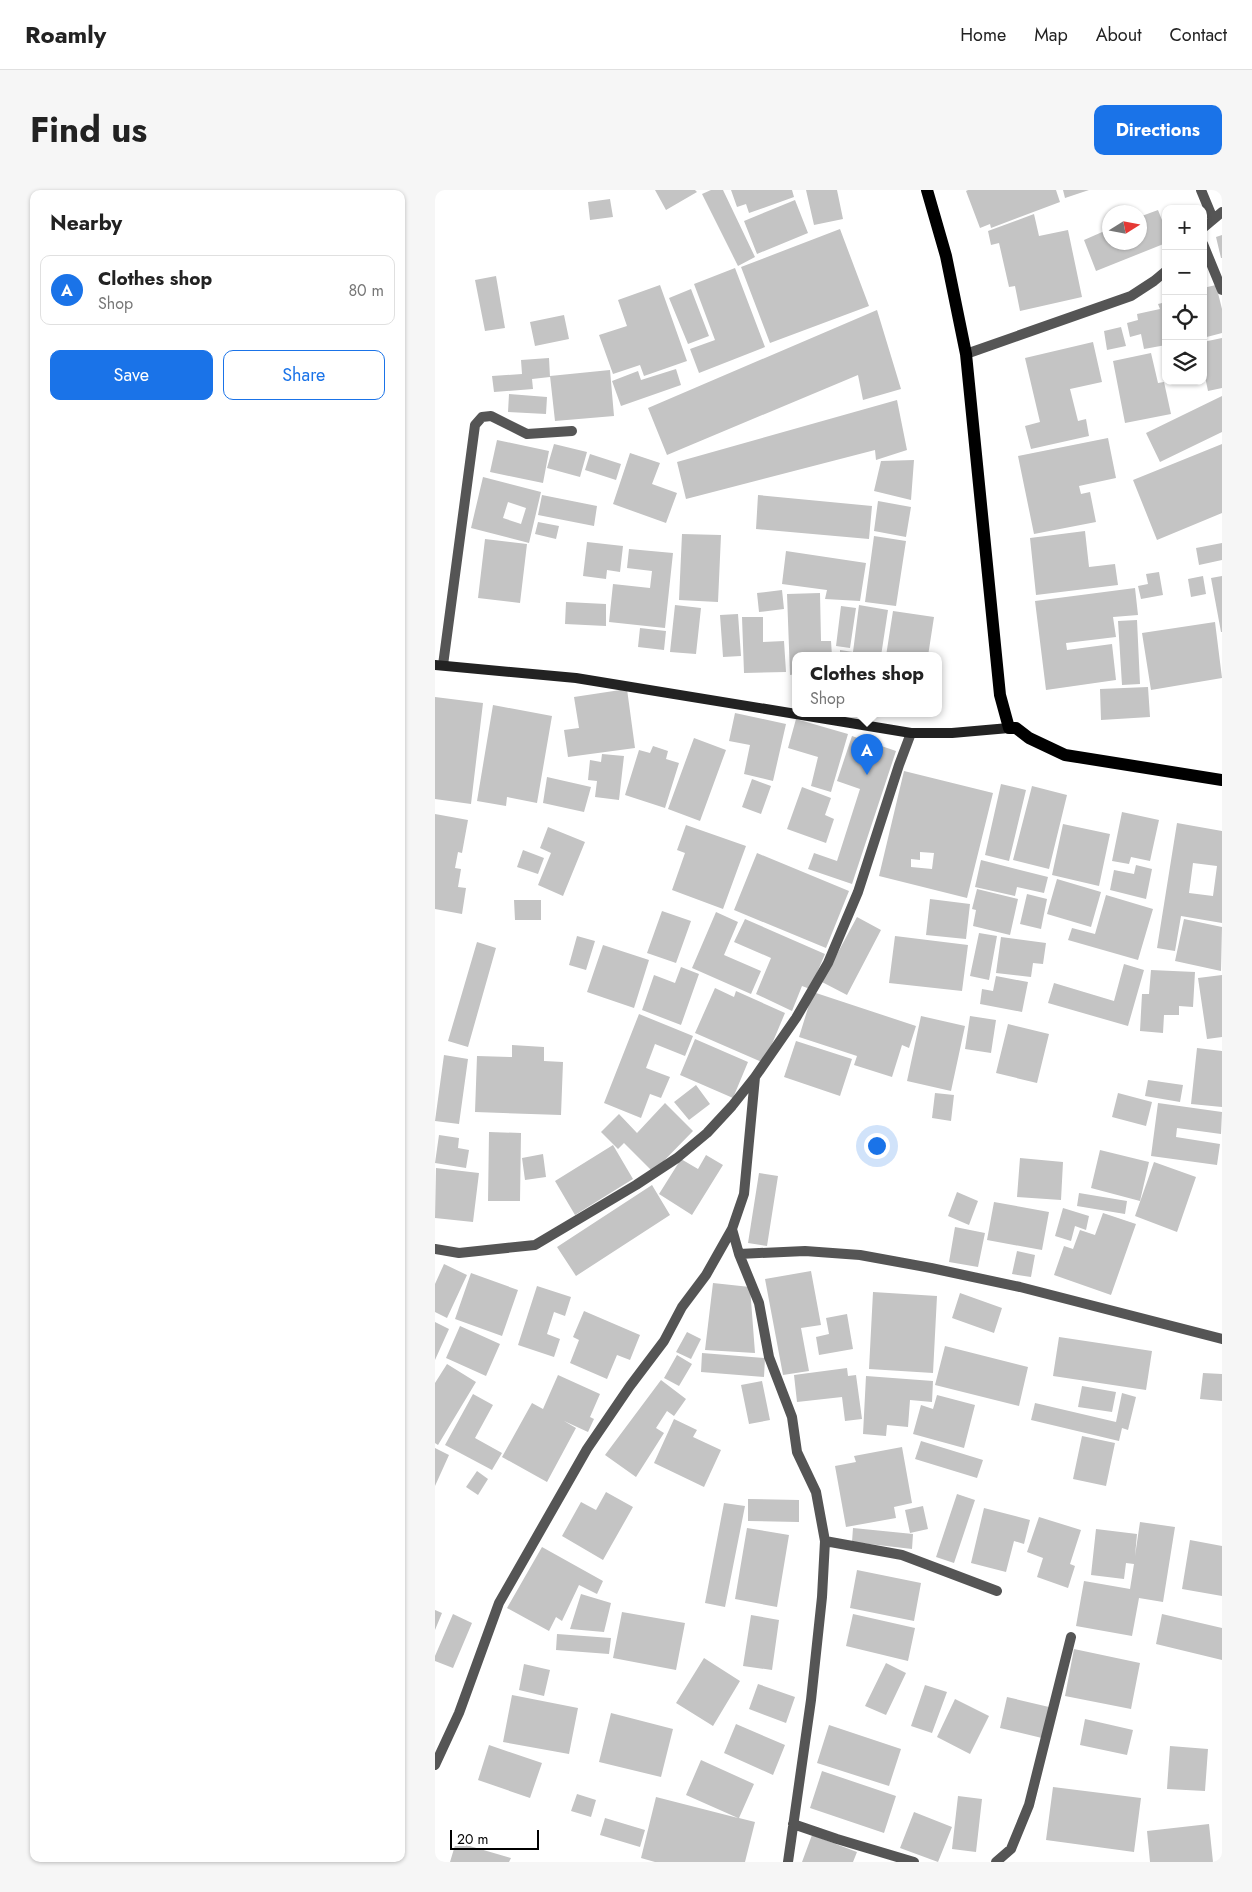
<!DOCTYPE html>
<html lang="en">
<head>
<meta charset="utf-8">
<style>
  body { margin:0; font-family:Jost,sans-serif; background:#f6f6f6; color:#222 }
  .controls { position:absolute; right:15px; top:15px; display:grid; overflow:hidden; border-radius:10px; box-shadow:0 1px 4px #0004 }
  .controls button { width:45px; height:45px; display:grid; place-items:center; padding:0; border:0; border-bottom:1px solid #e0e0e0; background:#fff; color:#222; font:25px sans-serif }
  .compass { position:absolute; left:667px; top:15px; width:45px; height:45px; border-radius:50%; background:#fff; box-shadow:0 1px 4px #0004; rotate:79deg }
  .scale { position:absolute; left:15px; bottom:12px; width:89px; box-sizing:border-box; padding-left:5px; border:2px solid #000; border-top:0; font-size:14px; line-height:18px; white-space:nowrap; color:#000; -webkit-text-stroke:4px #fff; paint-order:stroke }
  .you { position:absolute; left:441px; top:955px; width:18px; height:18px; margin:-12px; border:4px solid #fff; border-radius:50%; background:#1a73e8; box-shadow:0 0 0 8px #1a73e833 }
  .badge { display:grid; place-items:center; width:32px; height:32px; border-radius:50%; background:#1a73e8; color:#fff; font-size:16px; font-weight:700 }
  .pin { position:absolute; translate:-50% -41px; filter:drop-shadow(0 1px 2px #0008) }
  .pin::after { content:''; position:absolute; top:26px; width:18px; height:15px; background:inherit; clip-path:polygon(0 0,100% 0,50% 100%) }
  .popup { position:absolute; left:357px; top:462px; width:150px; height:65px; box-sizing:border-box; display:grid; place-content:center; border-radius:10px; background:#fff; filter:drop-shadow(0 1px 4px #0005); font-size:16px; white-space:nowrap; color:#767676 }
  .popup b { font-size:19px; color:#222 }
  .popup::after { content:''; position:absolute; left:50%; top:100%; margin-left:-10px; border:10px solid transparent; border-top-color:#fff }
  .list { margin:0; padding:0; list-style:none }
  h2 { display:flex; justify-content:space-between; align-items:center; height:65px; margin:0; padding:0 20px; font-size:21px }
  h2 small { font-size:16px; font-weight:400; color:#767676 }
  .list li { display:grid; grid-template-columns:32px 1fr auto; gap:15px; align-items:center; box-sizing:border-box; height:70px; margin:0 10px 10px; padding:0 10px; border:1px solid #e0e0e0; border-radius:10px }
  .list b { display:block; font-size:19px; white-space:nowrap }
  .list p { margin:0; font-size:16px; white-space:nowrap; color:#767676 }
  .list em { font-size:16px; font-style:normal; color:#767676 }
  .actions { display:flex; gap:10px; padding:15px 20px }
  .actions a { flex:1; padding:11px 0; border:1px solid #1a73e8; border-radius:10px; text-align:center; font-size:18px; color:#1a73e8 }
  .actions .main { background:#1a73e8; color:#fff }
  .icon { flex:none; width:28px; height:28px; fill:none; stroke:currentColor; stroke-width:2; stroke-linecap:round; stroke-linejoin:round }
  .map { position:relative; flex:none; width:787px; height:1672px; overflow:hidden; border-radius:10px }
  header { display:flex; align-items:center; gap:30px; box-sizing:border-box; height:70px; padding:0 25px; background:#fff; border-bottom:1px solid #e0e0e0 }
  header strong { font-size:24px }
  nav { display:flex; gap:28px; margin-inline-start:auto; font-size:18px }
  .intro { display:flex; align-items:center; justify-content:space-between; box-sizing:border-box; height:120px; padding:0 30px }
  h1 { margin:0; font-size:35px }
  .button { padding:12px 22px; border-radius:10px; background:#1a73e8; color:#fff; font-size:18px; font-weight:700 }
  main { display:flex; gap:30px; padding:0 30px }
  aside { flex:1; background:#fff; border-radius:10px; box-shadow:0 1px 4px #0004 }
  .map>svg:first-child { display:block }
  .building { fill:#c4c4c4; fill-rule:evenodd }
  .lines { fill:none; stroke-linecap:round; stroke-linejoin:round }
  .street { stroke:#555; stroke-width:10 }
  .secondary { stroke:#222; stroke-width:10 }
  .primary { stroke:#000; stroke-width:12 }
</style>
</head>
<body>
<header>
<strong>Roamly</strong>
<nav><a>Home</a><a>Map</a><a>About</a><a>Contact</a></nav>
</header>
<div class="intro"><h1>Find us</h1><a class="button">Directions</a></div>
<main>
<aside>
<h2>Nearby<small></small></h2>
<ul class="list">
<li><span class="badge">A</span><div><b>Clothes shop</b><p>Shop</p></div><em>80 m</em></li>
</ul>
<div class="actions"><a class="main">Save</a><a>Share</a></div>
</aside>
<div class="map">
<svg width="787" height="1672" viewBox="0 0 787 1672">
  <rect width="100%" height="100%" fill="#fff"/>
  <!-- building -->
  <path class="building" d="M220,0H260L262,2L231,20Z
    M276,0H288L320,67L303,76L267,4Z
    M296,0H357L359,7L314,23L311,14L302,17Z
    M371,0H402L408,29L379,35Z
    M533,0H621L625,12L556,38L555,34L545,38L531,1Z
    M628,0H654L630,8Z
    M175,9L178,27L155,30L153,12Z
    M360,10L373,43L322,64L309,31Z
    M723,20L731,40V53L661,81L649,50L674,39V52H704V27Z
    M599,24L604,46L633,40L647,107L585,121L580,96L574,97L564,53L556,55L553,41Z
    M405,39L434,116L335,153L306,77Z
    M787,45V68H786L781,47Z
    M300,78L330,157L264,183L255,159L280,150L259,94Z
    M61,86L70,138L50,141L40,90Z
    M225,95L252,171L209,186L205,175L178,184L164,145L192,136L183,110Z
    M781,95L787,119V143L768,148V98Z
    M256,99L274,146L253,154L234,108Z
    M731,112V155L709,159L706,144L695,147L692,133L703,130L702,124L725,119L723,114Z
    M442,120L466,199L428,210L423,185L232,265L213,218Z
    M129,125L134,149L100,156L95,132Z
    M686,137L691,156L672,160L669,141Z
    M787,148V198L773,201L768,177V152Z
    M658,152L667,192L635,199L643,231L651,229L654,246L596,259L590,236L605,232L590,168Z
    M716,163L723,193L729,192L736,224L690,233L678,171Z
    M114,168L115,187L97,189L98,199L59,202L57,186L87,184L86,170Z
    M241,179L246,195L186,216L177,191L203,181L206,190Z
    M175,180L179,226L120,231L115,186Z
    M74,204L112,207L111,224L73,222Z
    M787,206V242L725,272L711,243Z
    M462,210L472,260L441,270L440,260L251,309L242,272Z
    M673,248L681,288L644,296L646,304L655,302L661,332L599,344L583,266Z
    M62,250L114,261L108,293L55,282Z
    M119,254L152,262L145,287L112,278Z
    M787,254V323L722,350L698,290Z
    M195,263L225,273L217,294L242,303L231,333L178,314Z
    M155,264L186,274L181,290L150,280Z
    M479,270L476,310L439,301L446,271Z
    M48,287L106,302L94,353L36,338ZM73,312L91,318L86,334L68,328Z
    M107,305L162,316L159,336L103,325Z
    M323,305L437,316L434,349L321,339Z
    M443,311L476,317L471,347L439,341Z
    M103,332L124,336L121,349L100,344Z
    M650,341L654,377L680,374L683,395L601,405L595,348Z
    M247,344L286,345L283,412L244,410Z
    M439,346L471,351L461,416L430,412Z
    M50,349L92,354L85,413L43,408Z
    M152,352L188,356L185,382L172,380L171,389L148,386Z
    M787,353V370L764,375L761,358Z
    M194,359L238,363L230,438L174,432L178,394L215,398L217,381L192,378Z
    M351,361L431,373L425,411L390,409L392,400L347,394Z
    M724,382L728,405L706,409L703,396L713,394L711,384Z
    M768,386L771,404L756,407L753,389Z
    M787,386V442H786L776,388Z
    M700,398L703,425L678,427L681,447L631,453L632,460L677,454L681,490L611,500L600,411Z
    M347,400L349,419L324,422L322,403Z
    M385,403L386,451H396L397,466H361V484L355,485L352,404Z
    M131,412L171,414V436L130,434Z
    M240,415L266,418L261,464L235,462Z
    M424,415L453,420L446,466H405V460L418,462Z
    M406,416L421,418L415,458L401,456Z
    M458,421L499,427L493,466H451Z
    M303,424L306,466L288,467L285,425Z
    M307,427H328V452L349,451L351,482L309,483Z
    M702,430L705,494L687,495L683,431Z
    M780,432L787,488L716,500L707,443Z
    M205,438L231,441L229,460L203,457Z
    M713,497L715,527L666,530L665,499Z
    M192,499L200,558L133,567L129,540L144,538L139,507Z
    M0,507L48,513L36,614L0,609Z
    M58,515L117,526L102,613L72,607L71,616L42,611Z
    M300,523L351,534L338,591L309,584L315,555L294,551Z
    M361,529L413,544L396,602L376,596L383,567L353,558Z
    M417,546L461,561L417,694L373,679L379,663L402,671L425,599L402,591Z
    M259,548L291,560L265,631L233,619Z
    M218,556L233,561L231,569L244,573L230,618L190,605L204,560L215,563Z
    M167,564L189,566L184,610L160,607L162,591L153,590L155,570L166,572Z
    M469,581L558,603L532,708L444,686ZM485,662L499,663L497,679L476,677V669L485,670Z
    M112,587L156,597L149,622L108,613Z
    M317,589L336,596L326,624L307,617Z
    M566,594L591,600L574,671L550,665Z
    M597,596L632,605L614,679L578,670Z
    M367,597L396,608L390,625L399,629L391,653L352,639Z
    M687,622L724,630L715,671L696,667L694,674L677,671Z
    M0,624L33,630L27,663L23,662L20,678L26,679L23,697L31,698L27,724L0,719Z
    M742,633L787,641V733L746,726L740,761L722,758ZM758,673L782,676L778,706L754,703Z
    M628,634L675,644L664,696L617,685Z
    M251,635L311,656L288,719L237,700L250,663L242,660Z
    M113,637L150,652L128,706L103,695L116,663L105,658Z
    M88,660L109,668L103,684L82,677Z
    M322,663L414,701L391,758L299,720Z
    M546,670L613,687L609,703L582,697L580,706L540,697Z
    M701,675L717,679L711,709L675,700L679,680L699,684Z
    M622,689L666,702L656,737L612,724Z
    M542,699L583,709L575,745L538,736L541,720L537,719Z
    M592,704L612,709L606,739L585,734Z
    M671,705L718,719L703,770L633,750L637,738L660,744Z
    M495,709L535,714L531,749L491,745Z
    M79,710H106V730H80Z
    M227,721L256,731L241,773L212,763Z
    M281,722L303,732L289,765L326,781L316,804L257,778Z
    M422,727L446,740L412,805L387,792Z
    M310,729L390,764L375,799L367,796L357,821L321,804L336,768L299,752Z
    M749,729L787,737L786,781L740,771Z
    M544,743L562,746L554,790L535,786Z
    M142,746L160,751L151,780L134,775Z
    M460,746L533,755L527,801L454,793Z
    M566,747L611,753L608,774L598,773L596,787L561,783Z
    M42,752L61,758L33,857L13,851Z
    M168,755L214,770L199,818L152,802Z
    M689,774L709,780L693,836L613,813L619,793L679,811Z
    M246,777L264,784L246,835L207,820L219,785L240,793Z
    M716,780L760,782L758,817L744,816V825H729L728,843L705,841L707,804H714Z
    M787,785V847L772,849L763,788Z
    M561,786L593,792L587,822L545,814L547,799L558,801Z
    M280,798L299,807L301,801L350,823L329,873L260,843Z
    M378,802L481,836L474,858L467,855L457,887L419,875L422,866L364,847Z
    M204,824L258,846L250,866L220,854L211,878L235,887L226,908L215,904L206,928L169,913Z
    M486,826L530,836L516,901L472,891Z
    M535,826L561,830L556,863L530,859Z
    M573,834L614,844L602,893L561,883Z
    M260,849L313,872L298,908L245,885Z
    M361,851L417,869L405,906L349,887Z
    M77,855L109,857V871L128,872L126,925L40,922L42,866L77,867Z
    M762,858L787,861V917L756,914Z
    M9,865L33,869L24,934L0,931Z
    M713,890L748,895L745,912L710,906Z
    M261,895L275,914L254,930L239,912Z
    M500,903L519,905L516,931L497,928Z
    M683,903L717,912L711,936L677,927Z
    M230,913L258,941L218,982L189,953L183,959L166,942L184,924L202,943Z
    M723,913L787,922L786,944L742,938L741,947L785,954L782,975L716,966Z
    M54,942L86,943L85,1011H53Z
    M4,945L24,948L23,958L34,960L31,978L0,973Z
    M178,955L198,989L140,1025L120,991Z
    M665,960L714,972L705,1011L656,998Z
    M108,964L111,987L90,990L87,968Z
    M271,965L288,975L257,1025L224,1004L246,969L263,979Z
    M585,968L628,972L626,1010L582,1007Z
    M719,972L761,987L742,1042L700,1026Z
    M1,978L44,983L38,1032L0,1028Z
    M324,983L343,986L332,1056L313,1053Z
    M217,995L235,1025L141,1086L122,1057Z
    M522,1002L543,1011L534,1035L513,1026Z
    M644,1003L692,1011L690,1024L642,1016Z
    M559,1012L614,1022L607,1060L552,1050Z
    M628,1018L654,1026L651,1040L640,1036L636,1051L620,1046Z
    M668,1023L701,1034L676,1105L619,1085L629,1056L638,1059L645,1040L660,1045Z
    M520,1037L550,1043L543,1077L514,1072Z
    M582,1061L600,1065L596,1087L577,1084Z
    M9,1074L32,1085L12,1128L0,1122V1094Z
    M376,1081L386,1135L366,1138L374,1181L348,1185L330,1089Z
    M36,1083L83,1100L67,1146L20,1129Z
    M278,1093L315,1097L320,1163L270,1160Z
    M102,1096L136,1107L130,1126L119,1122L112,1144L125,1149L119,1167L83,1155Z
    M438,1102L502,1106L498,1183L434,1179Z
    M525,1103L567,1118L559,1143L517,1128Z
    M149,1121L205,1145L195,1170L182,1165L172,1189L135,1173L144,1150L138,1147Z
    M412,1124L418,1159L384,1165L381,1147L394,1144L391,1128Z
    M0,1132L14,1139L0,1170Z
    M25,1136L65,1154L51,1186L11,1168Z
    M252,1142L266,1149L256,1169L241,1162Z
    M624,1147L717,1161L711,1200L618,1186Z
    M510,1156L593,1177L584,1216L500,1195Z
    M267,1163L330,1168L329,1187L266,1182Z
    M242,1165L257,1174L244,1196L229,1188Z
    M12,1174L41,1192L3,1255L0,1253V1193Z
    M412,1178L413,1186L421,1185L427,1229L410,1231L407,1207L362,1212L359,1185Z
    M768,1183L787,1184V1211L765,1209Z
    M123,1185L165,1204L155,1227L159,1229L153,1242L129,1231L141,1238L112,1292L67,1267L97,1213L108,1219Z
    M431,1186L498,1191L497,1212L475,1210L473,1237L452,1235L451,1246L428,1244Z
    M226,1190L251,1209L239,1226L232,1221L221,1238L229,1243L201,1287L170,1265Z
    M327,1191L335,1230L314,1234L306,1195Z
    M647,1196L681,1202L677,1222L643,1217Z
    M687,1203L701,1207L693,1240L687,1238L684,1251L596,1230L600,1213L681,1232Z
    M38,1204L58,1215L40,1248L67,1263L57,1280L10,1255Z
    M502,1205L540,1215L529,1258L478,1244L486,1215L498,1219Z
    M239,1229L262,1240L258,1247L286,1260L269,1297L219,1273Z
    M647,1246L680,1253L671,1296L638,1289Z
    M486,1251L548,1270L542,1288L480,1269Z
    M467,1257L477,1313L459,1317L461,1328L411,1337L400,1276L421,1272L419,1266Z
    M0,1258L14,1265L0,1296Z
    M42,1281L53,1289L43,1305L31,1297Z
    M171,1302L198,1317L168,1370L127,1346L146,1312L161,1320Z
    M522,1304L540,1310L519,1373L501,1367Z
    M313,1309L364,1310V1332L313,1331Z
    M289,1313L310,1316L290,1417L270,1413Z
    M488,1316L493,1339L475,1343L470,1320Z
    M549,1318L595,1330L589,1354L579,1351L571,1382L536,1373Z
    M604,1327L646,1340L635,1374L640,1376L633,1398L602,1387L608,1368L592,1362Z
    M705,1332L740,1337L728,1412L704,1408L697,1446L641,1436L649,1391L695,1399L699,1374L691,1373L689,1389L656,1385L661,1339L702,1344L700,1366Z
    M312,1338L354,1345L342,1417L300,1409Z
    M418,1338L478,1344L477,1359L417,1352Z
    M755,1350L787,1356V1406L747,1399Z
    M107,1357L168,1391L162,1404L144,1395L127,1431L121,1427L114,1441L72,1418Z
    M422,1380L486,1393L479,1431L415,1418Z
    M146,1404L176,1413L169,1442L135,1439Z
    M0,1420L7,1423L0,1440Z
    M187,1422L250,1433L241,1480L178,1468Z
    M18,1424L37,1433L18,1478L0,1471V1466Z
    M418,1424L480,1438L473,1471L411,1456Z
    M727,1424L787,1438V1470L721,1454Z
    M316,1425L344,1430L337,1480L308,1476Z
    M122,1444L176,1448L174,1464L121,1460Z
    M639,1459L705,1473L696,1519L630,1506Z
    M269,1468L305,1491L278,1536L241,1513Z
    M451,1473L471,1483L451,1525L430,1516Z
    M89,1474L115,1480L109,1506L84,1500Z
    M323,1494L360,1507L351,1533L314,1519Z
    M490,1495L512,1502L497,1543L476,1536Z
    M77,1505L143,1518L134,1564L68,1552Z
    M572,1507L614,1517L607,1548L565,1538Z
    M520,1509L554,1526L535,1564L502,1547Z
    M176,1523L238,1539L226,1587L164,1572Z
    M650,1529L698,1540L692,1565L645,1555Z
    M301,1534L350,1555L338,1585L289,1563Z
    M394,1535L466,1559L454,1596L382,1573Z
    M54,1555L107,1573L95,1608L43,1590Z
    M735,1556L773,1559L770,1601L732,1599Z
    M266,1570L319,1594L304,1628L320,1632L310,1672H220L206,1668L221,1607L303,1628L251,1605Z
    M387,1581L461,1606L449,1643L375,1618Z
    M618,1597L706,1608L699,1662L611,1650Z
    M142,1604L161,1610L156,1627L136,1621Z
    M523,1606L547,1609L541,1662L517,1659Z
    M479,1622L517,1637L503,1672L465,1658Z
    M170,1628L210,1640L205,1657L165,1645Z
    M774,1634L778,1672H715L712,1641Z
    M377,1645L422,1662L418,1672H367Z
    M21,1652L76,1668L74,1672H15Z"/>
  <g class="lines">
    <!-- street -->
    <path class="street" d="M766,0L778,29
      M768,38L787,22
      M768,54L787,100
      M531,164L696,106L719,91L731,81
      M8,475L40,235L47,227L56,226L92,244L137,241
      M297,1039L304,1064L324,1113L334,1167L357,1227L362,1262L381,1302L390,1351L387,1407L376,1510L353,1672
      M0,1059L24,1063L100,1055L201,995L242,968L272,943L297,916L320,887L361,828L393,773L423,702L464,575L476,543
      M304,1064L370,1061L425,1065L496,1078L585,1097L787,1149
      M390,1351L467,1365L562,1401
      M0,1575L24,1523L64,1413L152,1259L195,1196L229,1151L247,1117L271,1085L297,1039L309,1004L320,887
      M358,1634L402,1649L479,1672
      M561,1672L576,1659L594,1615L636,1447"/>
    <!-- secondary -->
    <path class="secondary" d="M0,475L141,488L361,524
      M361,524L476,543H517L574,538"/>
    <!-- primary -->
    <path class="primary" d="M492,0L511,66L531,164L565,505L574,538H581L594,548L630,565L787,590"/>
  </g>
</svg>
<div class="controls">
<button>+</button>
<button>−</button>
<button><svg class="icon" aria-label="locate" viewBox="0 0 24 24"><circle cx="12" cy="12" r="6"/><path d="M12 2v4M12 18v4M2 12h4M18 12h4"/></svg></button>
<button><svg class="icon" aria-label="layers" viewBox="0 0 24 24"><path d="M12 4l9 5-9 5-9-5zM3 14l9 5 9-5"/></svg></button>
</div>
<svg class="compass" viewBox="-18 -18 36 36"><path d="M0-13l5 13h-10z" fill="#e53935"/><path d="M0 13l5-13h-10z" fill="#767676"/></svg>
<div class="scale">20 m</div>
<div class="you"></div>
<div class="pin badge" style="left:432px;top:585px">A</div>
<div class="popup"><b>Clothes shop</b>Shop</div>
</div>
</main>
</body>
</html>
